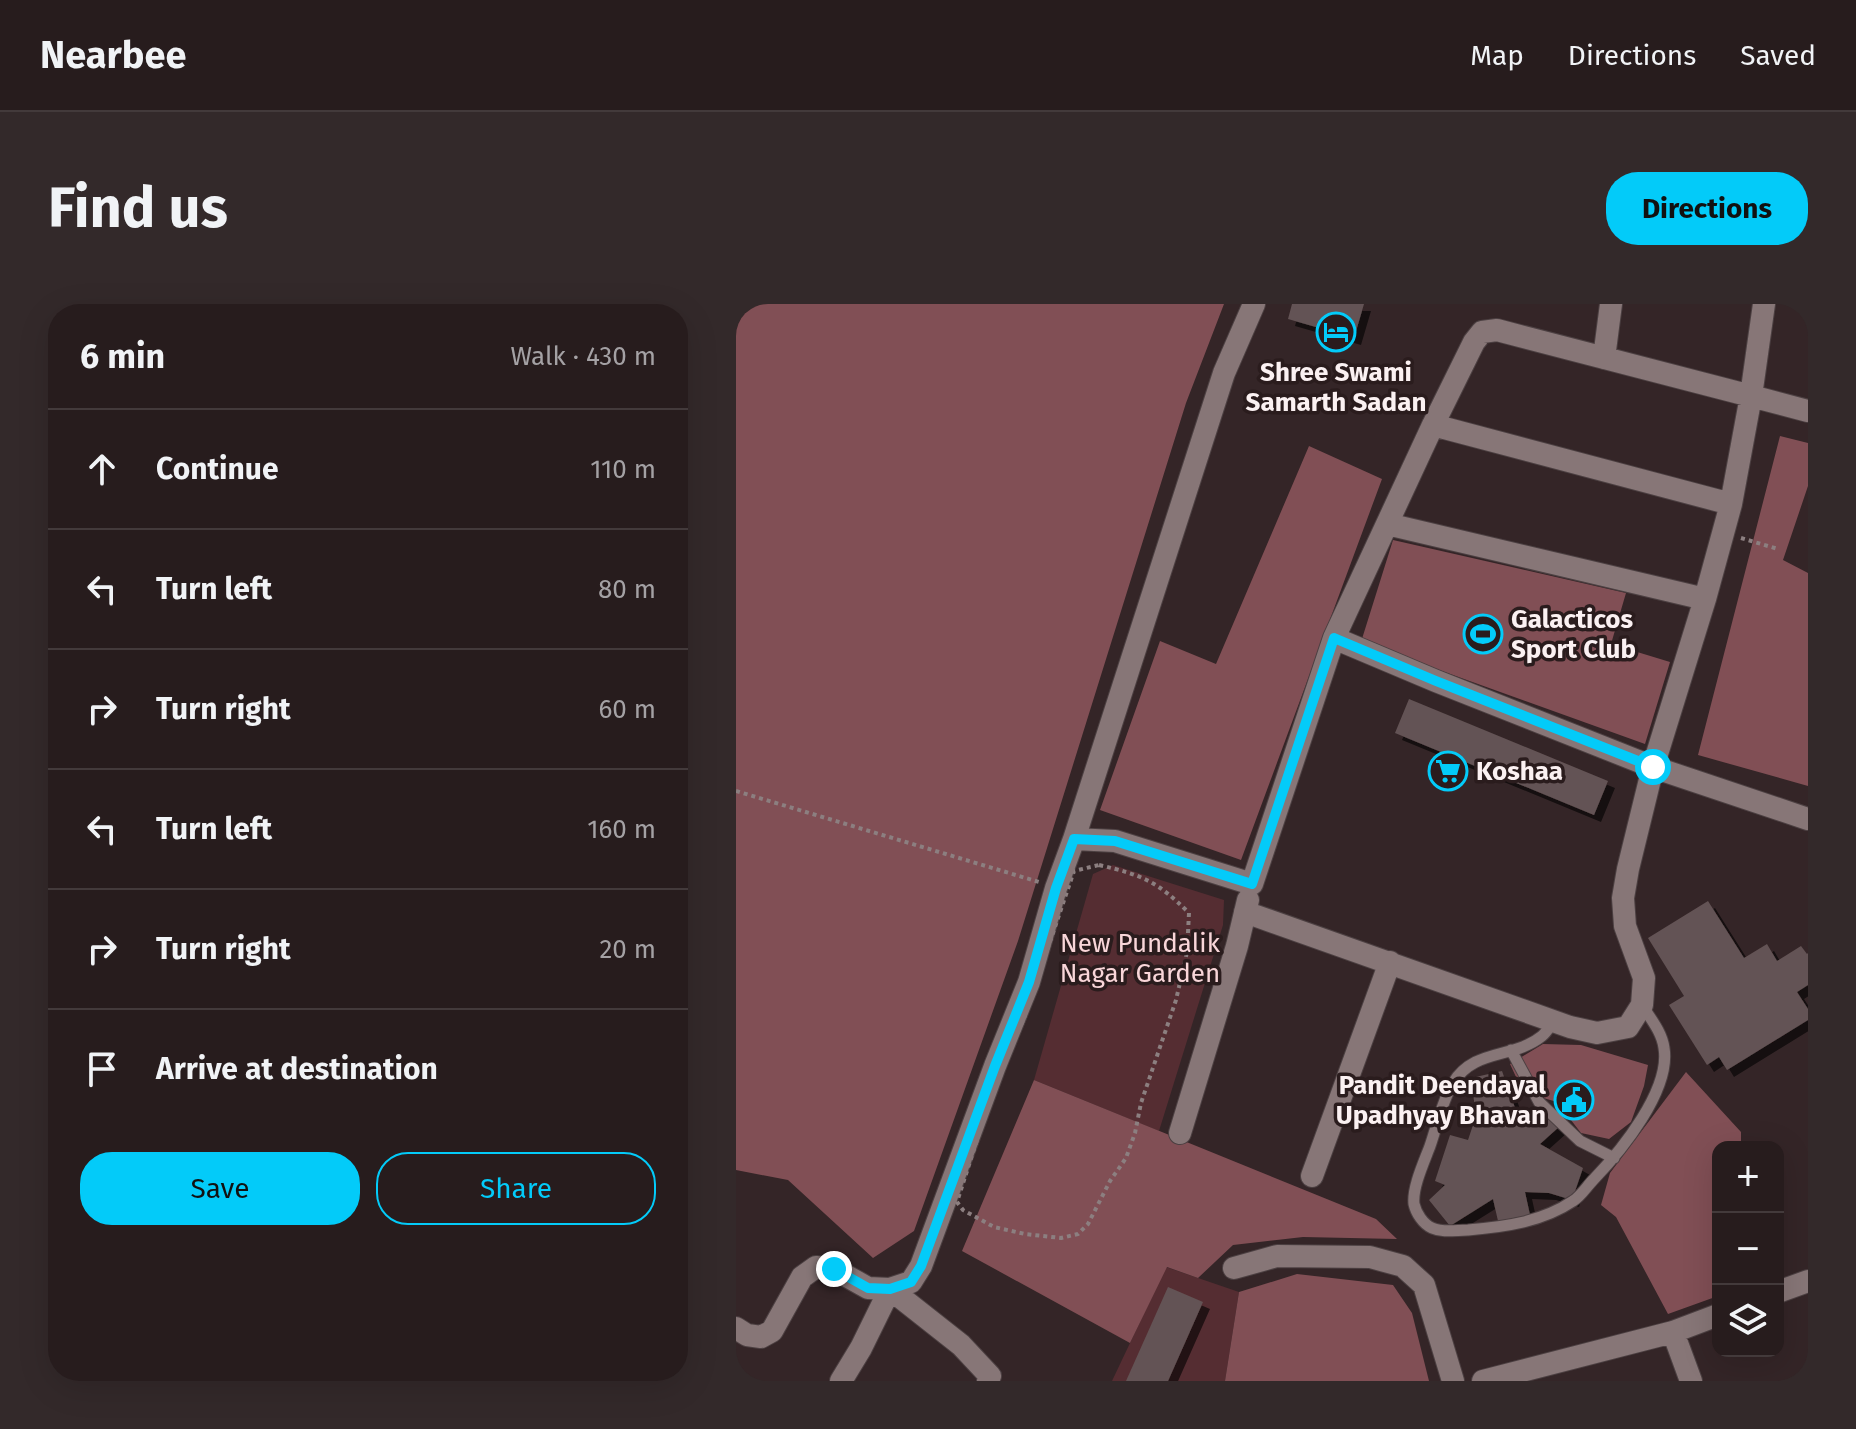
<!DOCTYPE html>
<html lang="en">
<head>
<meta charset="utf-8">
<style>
  body { margin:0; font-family:"Fira Sans",sans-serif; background:#33292a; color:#f1f3f6 }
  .controls { position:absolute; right:24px; bottom:24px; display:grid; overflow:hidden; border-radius:16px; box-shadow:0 8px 32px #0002 }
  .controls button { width:72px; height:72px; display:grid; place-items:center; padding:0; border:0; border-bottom:2px solid #433a3b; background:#271c1d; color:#f1f3f6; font:40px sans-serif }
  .stop { position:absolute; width:24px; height:24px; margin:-18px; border:6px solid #03cbf9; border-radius:50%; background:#fff }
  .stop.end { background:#03cbf9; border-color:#fff; box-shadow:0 2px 8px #0008 }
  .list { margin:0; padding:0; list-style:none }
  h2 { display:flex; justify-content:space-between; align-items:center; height:104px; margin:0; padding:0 32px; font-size:34px }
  h2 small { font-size:26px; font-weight:400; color:#a4a1a4 }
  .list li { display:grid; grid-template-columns:52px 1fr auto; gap:24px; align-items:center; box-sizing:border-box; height:120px; padding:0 32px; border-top:2px solid #433a3b }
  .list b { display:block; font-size:30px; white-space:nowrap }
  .list em { font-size:26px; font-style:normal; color:#a4a1a4 }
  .actions { display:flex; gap:16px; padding:24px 32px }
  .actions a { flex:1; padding:18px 0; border:2px solid #03cbf9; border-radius:32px; text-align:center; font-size:28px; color:#03cbf9 }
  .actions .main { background:#03cbf9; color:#111 }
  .icon { flex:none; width:44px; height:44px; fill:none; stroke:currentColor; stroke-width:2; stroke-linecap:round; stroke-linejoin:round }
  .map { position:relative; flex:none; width:1072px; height:1077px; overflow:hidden; border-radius:32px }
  header { display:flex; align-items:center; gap:48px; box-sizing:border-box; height:112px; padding:0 40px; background:#271c1d; border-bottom:2px solid #433a3b }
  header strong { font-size:38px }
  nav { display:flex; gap:44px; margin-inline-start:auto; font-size:28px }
  .intro { display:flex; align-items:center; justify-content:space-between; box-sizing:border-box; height:192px; padding:0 48px }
  h1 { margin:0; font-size:56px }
  .button { padding:20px 36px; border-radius:32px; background:#03cbf9; color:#111; font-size:28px; font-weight:700 }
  main { display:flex; gap:48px; padding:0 48px }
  aside { flex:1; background:#271c1d; border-radius:32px; box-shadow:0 8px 32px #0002 }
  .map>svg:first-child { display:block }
  .green { fill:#552d32 }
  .forest { fill:#814f55 }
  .building { fill:#635354; filter:url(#shadow) }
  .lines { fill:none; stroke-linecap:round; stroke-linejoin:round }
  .lane-casing { stroke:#4c4042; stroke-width:13 }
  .street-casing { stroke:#4c4042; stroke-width:24 }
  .path { stroke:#8c7f80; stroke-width:4; stroke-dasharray:4 4; stroke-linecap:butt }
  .lane { stroke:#877677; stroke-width:11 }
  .street { stroke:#877677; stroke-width:22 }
  .route { stroke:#03cbf9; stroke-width:10 }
  .labels { text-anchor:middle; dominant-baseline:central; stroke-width:7; stroke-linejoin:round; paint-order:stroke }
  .poi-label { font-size:26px; font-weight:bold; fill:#fbf1f2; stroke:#2a1c1d; text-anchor:start }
  .park-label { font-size:26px; fill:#f9d6d9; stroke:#2a1c1d }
</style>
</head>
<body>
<header>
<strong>Nearbee</strong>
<nav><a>Map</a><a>Directions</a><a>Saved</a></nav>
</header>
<div class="intro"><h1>Find us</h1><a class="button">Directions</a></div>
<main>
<aside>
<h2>6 min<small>Walk · 430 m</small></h2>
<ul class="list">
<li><svg class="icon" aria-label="ahead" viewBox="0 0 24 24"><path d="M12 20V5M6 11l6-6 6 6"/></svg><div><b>Continue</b></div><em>110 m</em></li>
<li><svg class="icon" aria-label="left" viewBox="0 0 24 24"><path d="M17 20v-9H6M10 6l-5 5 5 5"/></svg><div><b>Turn left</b></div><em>80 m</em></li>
<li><svg class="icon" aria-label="right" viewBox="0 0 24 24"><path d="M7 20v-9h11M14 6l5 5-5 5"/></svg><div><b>Turn right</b></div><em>60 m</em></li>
<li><svg class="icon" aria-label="left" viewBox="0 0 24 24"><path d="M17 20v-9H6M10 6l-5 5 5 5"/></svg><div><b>Turn left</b></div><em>160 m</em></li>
<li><svg class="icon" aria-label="right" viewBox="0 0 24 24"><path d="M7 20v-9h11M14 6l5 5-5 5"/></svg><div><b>Turn right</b></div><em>20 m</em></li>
<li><svg class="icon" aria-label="arrive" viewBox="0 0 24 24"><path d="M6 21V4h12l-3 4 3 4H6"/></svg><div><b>Arrive at destination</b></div></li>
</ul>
<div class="actions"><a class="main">Save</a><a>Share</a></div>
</aside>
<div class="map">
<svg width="1072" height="1077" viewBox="0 0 1072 1077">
  <defs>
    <filter id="shadow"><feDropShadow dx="7" dy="7" stdDeviation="0" flood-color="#0009"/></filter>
  </defs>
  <rect width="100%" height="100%" fill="#342527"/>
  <!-- green -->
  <path class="green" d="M377,561L488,596L487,621L423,827L298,776L357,570Z
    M430,963L503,988L489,1077H376Z"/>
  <!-- forest -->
  <path class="forest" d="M0,0H488L450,99L282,637L178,927L137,954L52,876L0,866Z
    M1044,132L1072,139V182L1047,256L1072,269V482L962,451Z
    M573,142L646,175L505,556L364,506L424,337L480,360Z
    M657,236L890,289L875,340L934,358L909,440L625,338Z
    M807,740L845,741L912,761L908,782L895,818L873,835L845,829L821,798L787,788L774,760Z
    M950,768L1005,828V843H982V992L932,1010L880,913L865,901L874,869Z
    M298,776L640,915L661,935L567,933L497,941L462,974L431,963L394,1039L226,947Z
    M561,970L657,981L676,1009L693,1077H489L503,988Z"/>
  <!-- building -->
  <path class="building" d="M556,0H628L618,34L552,15Z
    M673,395L872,477L858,511L659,429Z
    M972,597L1008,654L1031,640L1041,657L1065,642L1071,650L1072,649V681L1061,688L1072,705V716L991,766L983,753L971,761L933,701L948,692L912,634Z
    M766,767L784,818L804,801L824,822L804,840L847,864L836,896L813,889L789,888L794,911L762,917L757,895L714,922L693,896L709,881L699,877L714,831L732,836L740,812L735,774Z
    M432,983L467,998L432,1077H390Z"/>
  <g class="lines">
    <!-- lane casing -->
    <g class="lane-casing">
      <path id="lane" d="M818,717C814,722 811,728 806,732C778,755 738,744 717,779C706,797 701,822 694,842C688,858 676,884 678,900C680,909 687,920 696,924C707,929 720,926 732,926C768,923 806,918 837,897C845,892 851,882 858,875C885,847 935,786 928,744C926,728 914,714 906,701
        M775,746L803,798L844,837L878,854"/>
    </g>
    <!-- street casing -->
    <g class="street-casing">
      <path id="street" d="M1028,0L1015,92L1072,107
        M868,54L875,0
        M651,220L969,295
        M598,334L697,121L738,38L746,28L761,26L1015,92L995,200L697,121
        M338,535L488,69L518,0
        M509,608L834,723L861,729L892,723L906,701L908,674L889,622L887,594L892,565L917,463L969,295L995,200
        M444,829L501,642L512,596
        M576,872L654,658
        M498,964L541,952L634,953L667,962L688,981L717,1077
        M1042,988L1072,977
        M0,1024L11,1031L25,1033L36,1027L66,973L80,963L98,965L132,984L154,985L175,978L185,962L259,762L293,678L320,584L338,535L379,537L516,580L598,334L700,377L917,463L1072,515
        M937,1028L955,1077
        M105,1077L125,1044L154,985L225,1041L254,1072L252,1077
        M747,1077L937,1028L982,1011"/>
    </g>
    <!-- path -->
    <path class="path" d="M1005,234L1042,245
      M0,487L303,578
      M363,561C406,571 421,577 453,609L451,648L440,696L405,799L399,829L390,854L374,877L352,920L342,930L325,934L289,930L258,923L227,906L221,898L257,786L288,714L338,567Z"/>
    <!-- lane -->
    <use href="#lane" class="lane"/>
    <!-- street -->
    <use href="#street" class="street"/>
  </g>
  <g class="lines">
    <!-- route -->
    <path class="route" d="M98,965L132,984L154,985L175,978L185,962L259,762L293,678L320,584L338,535L379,537L516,580L598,334L700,377L917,463"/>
  </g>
  <!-- icons -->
  <defs>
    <g id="hotel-ring" transform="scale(2)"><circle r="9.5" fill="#2a1c1d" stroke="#03cbf9" stroke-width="1.5"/><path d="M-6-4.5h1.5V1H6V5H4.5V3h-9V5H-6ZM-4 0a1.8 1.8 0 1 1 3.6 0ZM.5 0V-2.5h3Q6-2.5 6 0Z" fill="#03cbf9"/></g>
    <g id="stadium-ring" transform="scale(2)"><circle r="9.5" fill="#2a1c1d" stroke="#03cbf9" stroke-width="1.5"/><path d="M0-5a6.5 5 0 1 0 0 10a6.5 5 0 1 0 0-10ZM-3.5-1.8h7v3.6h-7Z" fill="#03cbf9"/></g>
    <g id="supermarket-ring" transform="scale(2)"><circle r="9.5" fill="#2a1c1d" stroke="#03cbf9" stroke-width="1.5"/><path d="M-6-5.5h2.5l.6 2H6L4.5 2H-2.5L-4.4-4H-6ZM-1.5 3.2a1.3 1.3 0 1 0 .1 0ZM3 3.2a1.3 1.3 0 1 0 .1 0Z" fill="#03cbf9"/></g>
    <g id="civic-ring" transform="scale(2)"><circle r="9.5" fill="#2a1c1d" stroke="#03cbf9" stroke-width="1.5"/><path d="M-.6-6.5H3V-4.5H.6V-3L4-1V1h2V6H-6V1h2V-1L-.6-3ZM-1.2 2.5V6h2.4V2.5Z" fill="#03cbf9"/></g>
  </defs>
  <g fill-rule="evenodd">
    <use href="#hotel-ring" x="600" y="28"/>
    <use href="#stadium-ring" x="747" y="330"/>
    <use href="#supermarket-ring" x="712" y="467"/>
    <use href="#civic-ring" x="838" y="796"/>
  </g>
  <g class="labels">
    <!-- poi labels -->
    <g class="poi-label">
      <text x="600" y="68" text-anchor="middle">Shree Swami<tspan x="600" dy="30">Samarth Sadan</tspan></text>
      <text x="775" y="315">Galacticos<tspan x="775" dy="30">Sport Club</tspan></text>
      <text x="740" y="467">Koshaa</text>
      <text x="810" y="781" text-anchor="end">Pandit Deendayal<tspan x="810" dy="30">Upadhyay Bhavan</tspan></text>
    </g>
    <!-- park labels -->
    <g class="park-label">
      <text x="404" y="639">New Pundalik<tspan x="404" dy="30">Nagar Garden</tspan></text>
    </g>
  </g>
</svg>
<div class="controls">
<button>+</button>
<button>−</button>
<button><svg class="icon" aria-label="layers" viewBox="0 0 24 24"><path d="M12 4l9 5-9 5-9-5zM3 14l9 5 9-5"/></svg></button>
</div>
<div class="stop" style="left:917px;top:463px"></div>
<div class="stop end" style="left:98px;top:965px"></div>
</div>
</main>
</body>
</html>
